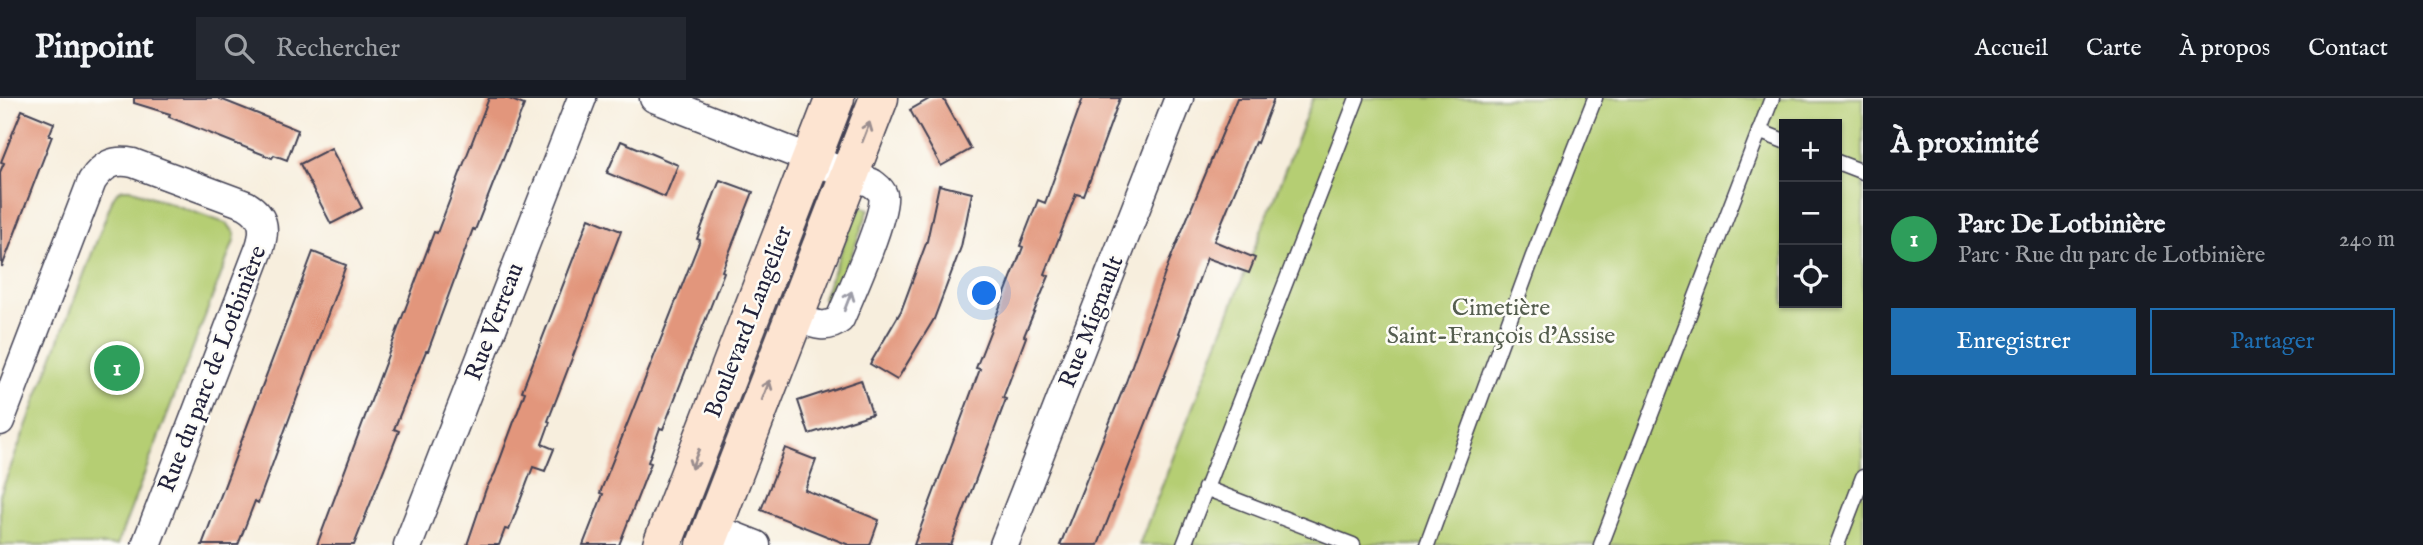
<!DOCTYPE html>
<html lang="fr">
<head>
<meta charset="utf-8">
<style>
  body { margin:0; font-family:"IM FELL English",serif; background:#242831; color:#f1f3f6 }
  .controls { position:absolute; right:21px; top:21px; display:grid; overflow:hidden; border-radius:0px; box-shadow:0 2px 5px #0004 }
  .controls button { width:63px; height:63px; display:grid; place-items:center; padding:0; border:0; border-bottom:2px solid #363941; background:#171b24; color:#f1f3f6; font:35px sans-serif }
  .you { position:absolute; left:985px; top:196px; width:24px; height:24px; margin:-18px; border:5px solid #fff; border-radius:50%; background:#1a73e8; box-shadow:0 0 0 10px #1a73e833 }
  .badge { display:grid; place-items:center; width:46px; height:46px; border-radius:50%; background:#1f6fb2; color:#fff; font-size:23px; font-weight:700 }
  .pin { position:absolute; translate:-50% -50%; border:4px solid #fff; box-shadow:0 2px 7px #0006 }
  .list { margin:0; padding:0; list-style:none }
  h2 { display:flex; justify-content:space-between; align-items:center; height:91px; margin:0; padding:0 28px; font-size:30px }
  h2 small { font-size:23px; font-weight:400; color:#9ea1a6 }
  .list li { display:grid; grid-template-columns:46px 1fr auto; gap:21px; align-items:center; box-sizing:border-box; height:98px; padding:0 28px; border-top:2px solid #363941 }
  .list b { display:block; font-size:26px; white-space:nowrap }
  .list p { margin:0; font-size:23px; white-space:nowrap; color:#9ea1a6 }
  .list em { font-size:23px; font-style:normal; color:#9ea1a6 }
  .actions { display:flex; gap:14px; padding:21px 28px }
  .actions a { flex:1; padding:16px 0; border:2px solid #1f6fb2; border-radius:0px; text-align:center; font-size:24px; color:#1f6fb2 }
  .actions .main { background:#1f6fb2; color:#fff }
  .icon { flex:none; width:38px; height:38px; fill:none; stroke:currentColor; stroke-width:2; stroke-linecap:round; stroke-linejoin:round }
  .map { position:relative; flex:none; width:1863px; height:447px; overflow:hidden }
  header { display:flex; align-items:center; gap:42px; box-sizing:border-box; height:98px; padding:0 35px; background:#171b24; border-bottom:2px solid #363941 }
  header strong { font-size:33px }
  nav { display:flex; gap:38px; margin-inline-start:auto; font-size:24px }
  .search { width:490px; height:63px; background:#242831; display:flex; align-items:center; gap:18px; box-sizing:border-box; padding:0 24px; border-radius:0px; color:#9ea1a6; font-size:26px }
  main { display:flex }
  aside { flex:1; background:#171b24 }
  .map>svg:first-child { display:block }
  .green { fill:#b5ce73; stroke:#6c7857; stroke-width:2; fill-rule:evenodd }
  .building { fill:#e2967b }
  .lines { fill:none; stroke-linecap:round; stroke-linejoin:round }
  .lane-casing { stroke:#424153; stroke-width:17 }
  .street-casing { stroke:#424153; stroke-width:31 }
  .secondary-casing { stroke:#424153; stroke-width:41 }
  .lane { stroke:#fff; stroke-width:14 }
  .street { stroke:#fff; stroke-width:28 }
  .secondary { stroke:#fde4d1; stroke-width:38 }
  .oneway { stroke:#9a8d8e }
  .oneway2 { stroke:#9c9ca7 }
  .labels { text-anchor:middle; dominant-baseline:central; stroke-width:5; stroke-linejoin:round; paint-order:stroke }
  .park-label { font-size:24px; fill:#555e4f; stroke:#fdfcf7 }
  .street-label { font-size:24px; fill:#22223b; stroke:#fdfcf7 }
</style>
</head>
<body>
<header>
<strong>Pinpoint</strong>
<div class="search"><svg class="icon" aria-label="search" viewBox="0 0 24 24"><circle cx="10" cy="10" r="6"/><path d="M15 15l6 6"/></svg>Rechercher</div>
<nav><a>Accueil</a><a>Carte</a><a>À propos</a><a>Contact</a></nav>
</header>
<main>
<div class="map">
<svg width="1863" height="447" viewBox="0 0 1863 447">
  <rect width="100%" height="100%" fill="#fdfcf7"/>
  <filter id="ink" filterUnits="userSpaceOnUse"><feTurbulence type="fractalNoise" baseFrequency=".0143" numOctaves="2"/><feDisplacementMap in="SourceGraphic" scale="14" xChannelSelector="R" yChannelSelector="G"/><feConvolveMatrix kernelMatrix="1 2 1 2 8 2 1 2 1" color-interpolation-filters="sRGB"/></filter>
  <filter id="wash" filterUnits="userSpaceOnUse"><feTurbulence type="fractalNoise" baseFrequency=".00686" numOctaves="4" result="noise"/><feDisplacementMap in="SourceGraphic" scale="28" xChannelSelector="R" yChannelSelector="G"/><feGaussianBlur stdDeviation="1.57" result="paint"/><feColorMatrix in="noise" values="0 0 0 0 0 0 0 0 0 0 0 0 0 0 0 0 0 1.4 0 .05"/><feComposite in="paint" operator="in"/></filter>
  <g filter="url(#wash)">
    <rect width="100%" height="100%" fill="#f7eedd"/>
    <!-- green -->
    <path class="green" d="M1313,0H1863V447H1139ZM1784,26H1837V205H1784Z
      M123,91H130L228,126L235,136L234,143L117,447H0V397L113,100L117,94Z
      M859,107L869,111L834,204L823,200Z"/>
    <g id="blocks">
      <!-- building -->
      <path class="building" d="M134,0H218L298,32L287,62L274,57L272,60L169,19L170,16L134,5Z
        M489,0H507L524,7L475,132L473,131L428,253H426L394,331L399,333L354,447H317L434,134L437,135Z
        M931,0H943L971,51L941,68L910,12Z
        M1083,0H1120L1084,98L1076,96L1045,176L1049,178L1024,238L1026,239L1003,300L1006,301L951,447H914L980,271L976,270L1023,149L1020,148L1038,102L1045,105Z
        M1237,0H1274L1257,45L1255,44L1214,143L1255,160L1249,175L1207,160L1179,235L1181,236L1098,447H1060L1126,284L1169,164Z
        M22,12L54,25L49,38H52L2,169L0,74L4,65L1,64Z
        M621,43L678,67L665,99L607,75Z
        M331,50L362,110L331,126L300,66Z
        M720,82L753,94L722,173L724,174L663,331L660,330L648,364L651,365L619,447H583L603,396L600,395L700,142L697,141Z
        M939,87L972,95L961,149L934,221L897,282L870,266L901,213L927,143Z
        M589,120L621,133L548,323L550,324L542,346L554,351L545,373L533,369L509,432L505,431L499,447H467L486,391L495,375L525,294L522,293Z
        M313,154L346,167L258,405L255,403L238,447H202Z
        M861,282L872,316L809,336L798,303Z
        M785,350L816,362L805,392L879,422L870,447H849L761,412Z"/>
    </g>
  </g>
  <g filter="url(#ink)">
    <use href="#blocks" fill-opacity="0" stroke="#424153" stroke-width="2"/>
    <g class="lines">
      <!-- lane casing -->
      <g class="lane-casing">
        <path id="lane" d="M1759,33L1784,43
          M1837,64L1863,74
          M1205,390L1353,447
          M1184,447L1357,0
          M1427,447L1533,158L1595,0
          M1601,447L1772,0
          M1837,447L1863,379"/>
      </g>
      <!-- street casing -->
      <g class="street-casing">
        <path id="street" d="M654,0L872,85C877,89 881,91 883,97C887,115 849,200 840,221C826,233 811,225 795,219
          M0,323L92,83C103,67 113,61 133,65L246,107C264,118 266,130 260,149L146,447
          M713,430L756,447
          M408,447L582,0
          M1004,447L1179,0"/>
      </g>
      <!-- secondary casing -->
      <g class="secondary-casing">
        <path id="secondary" d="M662,447L835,0
          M706,447L879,0"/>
      </g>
      <!-- lane -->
      <use href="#lane" class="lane"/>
      <!-- street -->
      <use href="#street" class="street"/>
      <!-- secondary -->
      <use href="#secondary" class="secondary"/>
    </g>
    <!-- one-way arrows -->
    <defs><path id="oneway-shaft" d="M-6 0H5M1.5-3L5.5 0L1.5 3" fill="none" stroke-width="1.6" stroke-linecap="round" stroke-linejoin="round" transform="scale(1.75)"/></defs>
    <g class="oneway">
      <use href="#oneway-shaft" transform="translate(866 34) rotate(-69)"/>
      <use href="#oneway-shaft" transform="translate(766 292) rotate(-69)"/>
      <use href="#oneway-shaft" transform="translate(695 361) rotate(111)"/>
    </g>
    <use class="oneway2" href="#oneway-shaft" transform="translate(848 203) rotate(-69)"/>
  </g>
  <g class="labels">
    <!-- park labels -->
    <g class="park-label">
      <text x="1501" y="210">Cimetière<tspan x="1501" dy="28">Saint-François d'Assise</tspan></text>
    </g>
    <!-- street labels -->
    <g class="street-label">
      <text transform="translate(495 224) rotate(-69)">Rue Verreau</text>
      <text transform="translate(749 224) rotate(-69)">Boulevard Langelier</text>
      <text transform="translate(1092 224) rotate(-69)">Rue Mignault</text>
      <text transform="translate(213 271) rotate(-69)">Rue du parc de Lotbinière</text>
    </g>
  </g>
</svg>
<div class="controls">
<button>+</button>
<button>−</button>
<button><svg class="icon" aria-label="locate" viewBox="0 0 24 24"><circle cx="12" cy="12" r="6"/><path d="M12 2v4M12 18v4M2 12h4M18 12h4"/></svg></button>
</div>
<div class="you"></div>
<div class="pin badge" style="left:117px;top:270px;background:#2e9e5b">1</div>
</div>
<aside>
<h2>À proximité<small></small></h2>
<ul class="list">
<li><span class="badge" style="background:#2e9e5b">1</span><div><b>Parc De Lotbinière</b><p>Parc · Rue du parc de Lotbinière</p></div><em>240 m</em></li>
</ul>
<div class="actions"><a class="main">Enregistrer</a><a>Partager</a></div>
</aside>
</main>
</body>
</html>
